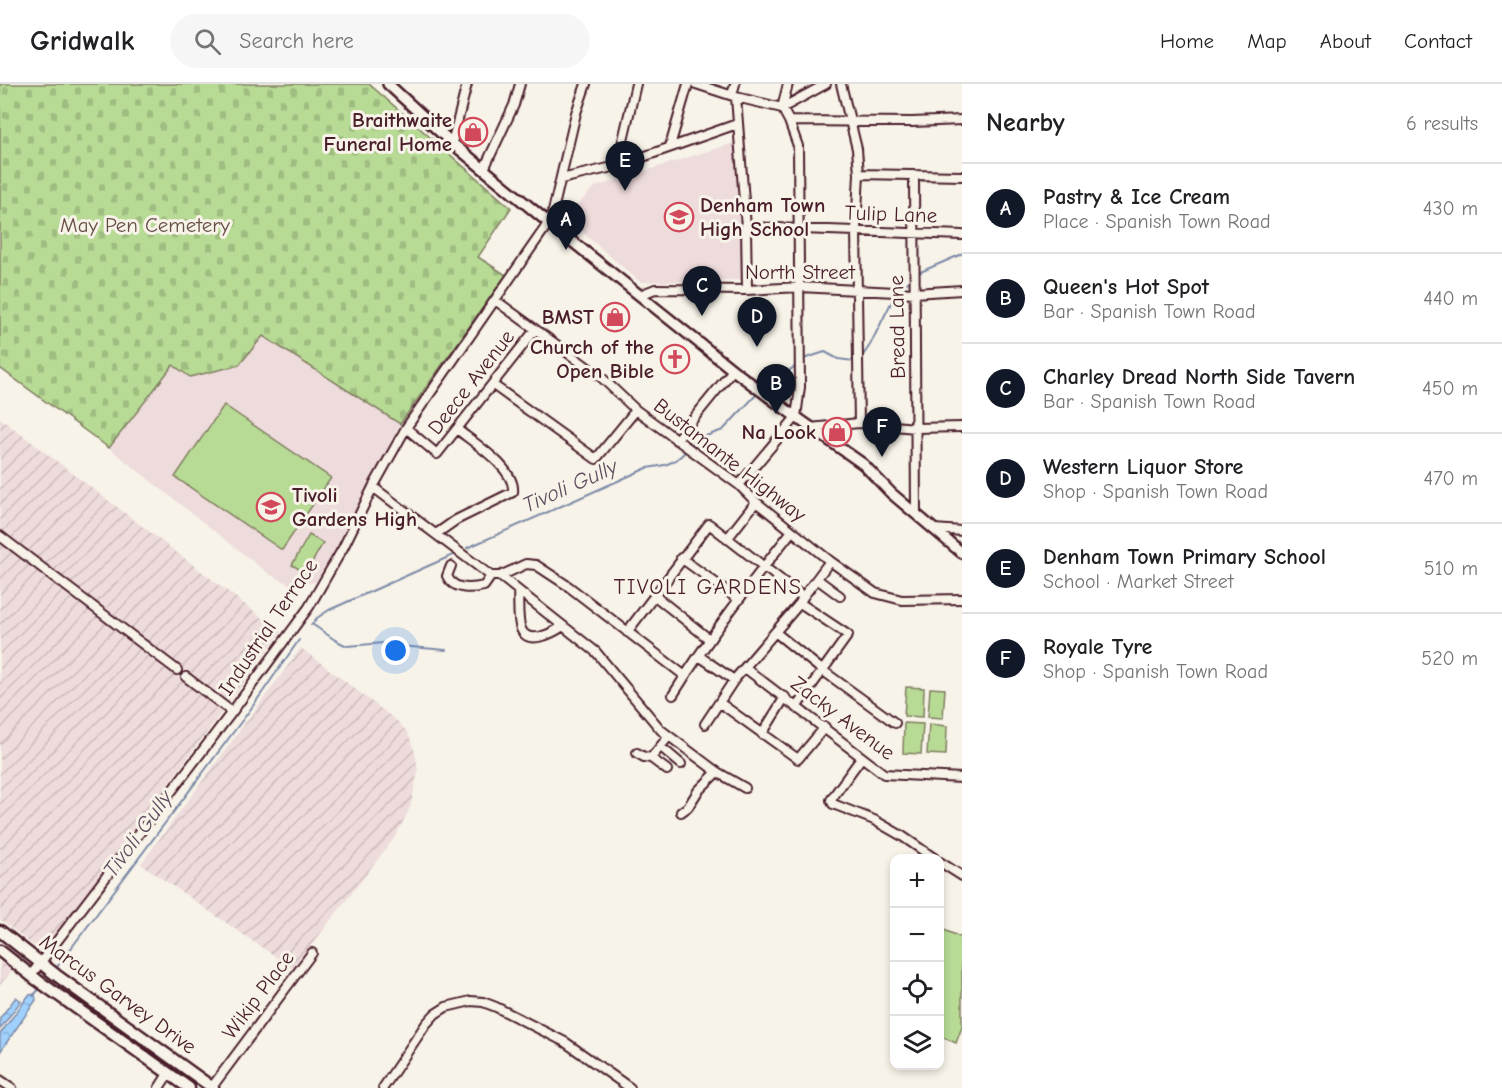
<!DOCTYPE html>
<html lang="en">
<head>
<meta charset="utf-8">
<style>
  body { margin:0; font-family:"Comic Neue",sans-serif; background:#f6f6f6; color:#202124 }
  .controls { position:absolute; right:18px; bottom:18px; display:grid; overflow:hidden; border-radius:12px; box-shadow:0 3px 9px #0003 }
  .controls button { width:54px; height:54px; display:grid; place-items:center; padding:0; border:0; border-bottom:2px solid #e0e0e0; background:#fff; color:#202124; font:30px sans-serif }
  .you { position:absolute; left:396px; top:567px; width:21px; height:21px; margin:-15px; border:4px solid #fff; border-radius:50%; background:#1a73e8; box-shadow:0 0 0 9px #1a73e833 }
  .badge { display:grid; place-items:center; width:39px; height:39px; border-radius:50%; background:#111827; color:#fff; font-size:20px; font-weight:700 }
  .pin { position:absolute; translate:-50% -50px; filter:drop-shadow(0 2px 3px #0008) }
  .pin::after { content:''; position:absolute; top:32px; width:21px; height:18px; background:inherit; clip-path:polygon(0 0,100% 0,50% 100%) }
  .list { margin:0; padding:0; list-style:none }
  h2 { display:flex; justify-content:space-between; align-items:center; height:78px; margin:0; padding:0 24px; font-size:26px }
  h2 small { font-size:20px; font-weight:400; color:#757577 }
  .list li { display:grid; grid-template-columns:39px 1fr auto; gap:18px; align-items:center; box-sizing:border-box; height:90px; padding:0 24px; border-top:2px solid #e0e0e0 }
  .list b { display:block; font-size:22px; white-space:nowrap }
  .list p { margin:0; font-size:20px; white-space:nowrap; color:#757577 }
  .list em { font-size:20px; font-style:normal; color:#757577 }
  .icon { flex:none; width:33px; height:33px; fill:none; stroke:currentColor; stroke-width:2; stroke-linecap:round; stroke-linejoin:round }
  .map { position:relative; flex:none; width:962px; height:1004px; overflow:hidden }
  header { display:flex; align-items:center; gap:36px; box-sizing:border-box; height:84px; padding:0 30px; background:#fff; border-bottom:2px solid #e0e0e0 }
  header strong { font-size:28px }
  nav { display:flex; gap:33px; margin-inline-start:auto; font-size:21px }
  .search { width:420px; height:54px; background:#f6f6f6; display:flex; align-items:center; gap:15px; box-sizing:border-box; padding:0 21px; border-radius:33px; color:#757577; font-size:22px }
  main { display:flex }
  aside { flex:1; background:#fff }
  .map>svg:first-child { display:block }
  .built { fill:#eedbdc }
  .industrial { fill:url(#industrial-furrows) }
  .grass { fill:#b7db95; stroke:#807d60; stroke-width:1.5 }
  .cemetery { fill:url(#cemetery-stones); stroke:#807d60; stroke-width:1.5 }
  .water { fill:url(#water-ripples); stroke:#7d8aa8; stroke-width:1.5 }
  .lines { fill:none; stroke-linecap:round; stroke-linejoin:round }
  .stream { stroke:#7d8aa8; stroke-width:2 }
  .minor-casing { stroke:#4a1f2b; stroke-width:12 }
  .major-casing { stroke:#4a1f2b; stroke-width:14 }
  .highway-casing { stroke:#4a1f2b; stroke-width:15 }
  .minor { stroke:#f7f3e8; stroke-width:8 }
  .major { stroke:#f7f3e8; stroke-width:9 }
  .highway { stroke:#f7f3e8; stroke-width:10 }
  .labels { text-anchor:middle; dominant-baseline:central; stroke-width:6; stroke-linejoin:round; paint-order:stroke }
  .poi-label { font-size:21px; font-weight:bold; fill:#4a1f2b; stroke:#f7f3e8; text-anchor:end }
  .street-label { font-size:21px; fill:#4a1f2b; stroke:#f7f3e8 }
  .park-label { font-size:21px; fill:#654e46; stroke:#f7f3e8 }
  .water-label { font-size:22px; font-style:italic; fill:#5f4c5f; stroke:#f7f3e8 }
  .neighbourhood-label { font-size:22px; letter-spacing:1.5px; fill:#4a1f2b; stroke:#f7f3e8 }
</style>
</head>
<body>
<header>
<strong>Gridwalk</strong>
<div class="search"><svg class="icon" aria-label="search" viewBox="0 0 24 24"><circle cx="10" cy="10" r="6"/><path d="M15 15l6 6"/></svg>Search here</div>
<nav><a>Home</a><a>Map</a><a>About</a><a>Contact</a></nav>
</header>
<main>
<div class="map">
<svg width="962" height="1004" viewBox="0 0 962 1004">
  <defs>
    <pattern id="industrial-furrows" width="10" height="10" patternUnits="userSpaceOnUse" patternTransform="scale(1.5)"><rect width="10" height="10" fill="#eedbdc"/><path d="M-1 1l2-2M0 10L10 0M9 11l2-2" fill="none" stroke="#cebcbd"/></pattern>
    <pattern id="cemetery-stones" width="16" height="16" patternUnits="userSpaceOnUse" patternTransform="scale(1.5)"><rect width="16" height="16" fill="#b7db95"/><path d="M2 7V4a2 2 0 0 1 4 0v3zM10 15v-3a2 2 0 0 1 4 0v3z" fill="#9fbc81"/></pattern>
    <pattern id="water-ripples" width="26" height="14" patternUnits="userSpaceOnUse" patternTransform="scale(1.5)"><rect width="26" height="14" fill="#9fd1fc"/><path d="M2 4q2-2 4 0t4 0M15 11q2-2 4 0t4 0" fill="none" stroke="#8ab3d8"/></pattern>
  </defs>
  <rect width="100%" height="100%" fill="#f7f3e8"/>
  <filter id="ink" filterUnits="userSpaceOnUse"><feTurbulence type="fractalNoise" baseFrequency=".0167" numOctaves="2"/><feDisplacementMap in="SourceGraphic" scale="12" xChannelSelector="R" yChannelSelector="G"/><feConvolveMatrix kernelMatrix="1 2 1 2 8 2 1 2 1" color-interpolation-filters="sRGB"/></filter>
  <g filter="url(#ink)">
    <!-- built -->
    <path class="built" d="M737,58V88L743,196L640,198L589,154L567,131L595,103Z
      M263,252L400,340L328,482L315,498L291,501L269,490L109,364L173,281Z"/>
    <!-- industrial -->
    <path class="industrial" d="M0,334L281,548L43,869L0,835Z
      M301,564L397,637L408,649L415,668L418,687L410,724L395,753L293,885L141,780Z
      M0,875L13,885L0,901Z"/>
    <!-- grass -->
    <path class="grass" d="M224,321L331,394L282,466L175,393Z
      M309,451L323,459L306,489L292,481Z
      M906,603L924,604L923,633L904,632Z
      M930,604L945,605L943,634L928,633Z
      M904,639L923,640L921,670L903,669Z
      M929,640L947,642L946,671L927,670Z
      M940,844L962,854V943L956,959L940,952Z"/>
    <!-- cemetery -->
    <path class="cemetery" d="M0,0H369L511,124L478,173L506,191L400,340L263,252L239,281L190,293L173,281L109,364L0,284Z"/>
    <!-- water -->
    <path class="water" d="M35,910L36,916L0,968V950L29,911Z
      M16,913L21,917L0,945V934Z"/>
    <g class="lines">
      <!-- stream -->
      <path class="stream" d="M918,189L962,170
        M901,203L911,196
        M862,273L870,261L893,215
        M803,275L825,268L838,275L854,277
        M767,302L794,283
        M692,360L700,354L723,346L756,311
        M467,464L647,384C663,382 674,380 685,368
        M312,540L335,556L347,562L384,559L400,562L446,566
        M311,541L317,534L329,526L453,471
        M54,887L250,626L299,556
        M33,912L41,903"/>
      <!-- minor casing -->
      <g class="minor-casing">
        <path id="minor" d="M696,0L736,13
          M788,0L782,24L789,37L912,38L962,36
          M841,0L857,65L859,90L856,146L859,339
          M732,11L735,0
          M452,59L467,0
          M670,62L688,0
          M617,82L636,0
          M484,85L514,21L520,0
          M859,90L962,92
          M914,93L916,429
          M561,95L617,82L737,40
          M746,143L962,151
          M747,206L746,143L736,13L782,24L826,0
          M640,211L655,205L747,206L800,203L914,209L962,206
          M495,216L601,293L636,326L739,401L756,418L830,477L875,509L902,516L962,515
          M493,301L596,375L636,326
          M406,344L437,370L535,246
          M810,344L859,339L916,344L962,343
          M676,356L733,286
          M739,401L796,333L800,303L798,62L789,37
          M373,403L491,492H500L526,480L536,481L568,502L685,592
          M934,445L962,447
          M436,450L456,436L513,408C516,385 474,359 458,346
          M0,452L177,586
          M727,455L756,418
          M681,474L738,515
          M451,482L447,492C453,506 471,505 484,502L491,492
          M500,492L596,568L661,646L717,688L745,704
          M817,495L840,512
          M518,507C519,518 517,535 521,545C528,562 553,549 563,542
          M655,512L709,555
          M803,513L830,477
          M627,548L709,440L803,513L800,519L848,551L797,622
          M775,548L822,586L895,639
          M699,572L734,596
          M745,584L884,690L962,694
          M186,593L232,628
          M673,611C709,553 750,500 792,447
          M720,619L798,675L825,643
          M705,640L734,596L800,519
          M762,650L785,613
          M661,663L681,680
          M637,669L644,673L651,674L667,686
          M862,673L835,710L831,716L833,720L874,736L902,752L934,774
          M651,674L669,652
          M681,728L688,723L698,707L717,688
          M940,778L962,792
          M31,891L232,628L309,523L343,464L373,403L406,344L545,144L552,131L576,29L586,0
          M0,996L12,1004
          M212,1003L312,869
          M159,1004L168,990
          M383,1004L426,940L435,930L446,923L471,917L483,918L496,923L565,958L630,1004"/>
      </g>
      <!-- major casing -->
      <g class="major-casing">
        <path id="major" d="M388,0L452,59L543,134L733,286L796,333L863,380L891,409L962,469"/>
      </g>
      <!-- highway casing -->
      <g class="highway-casing">
        <path id="highway" d="M0,847L56,891L213,1004
          M0,867L37,896L189,1004"/>
      </g>
      <!-- minor -->
      <use href="#minor" class="minor"/>
      <!-- major -->
      <use href="#major" class="major"/>
      <!-- highway -->
      <use href="#highway" class="highway"/>
    </g>
  </g>
  <!-- icons -->
  <defs>
    <g id="shop-ring" transform="scale(1.5)"><circle r="9.5" fill="#f7f3e8" stroke="#d1495b" stroke-width="1.5"/><path d="M-5-2.5h2.3a2.7 3.5 0 0 1 5.4 0H5L5.5 6h-11ZM-1.5-2.5h3a1.5 2.3 0 0 0-3 0Z" fill="#d1495b"/></g>
    <g id="school-ring" transform="scale(1.5)"><circle r="9.5" fill="#f7f3e8" stroke="#d1495b" stroke-width="1.5"/><path d="M0-5L7-2L0 1L-7-2ZM-4 1L0 2.5L4 1V4Q0 6-4 4Z" fill="#d1495b"/></g>
    <g id="church-ring" transform="scale(1.5)"><circle r="9.5" fill="#f7f3e8" stroke="#d1495b" stroke-width="1.5"/><path d="M-1.2-6h2.4v3.5h3.3v2.4h-3.3V6h-2.4V-.1h-3.3v-2.4h3.3Z" fill="#d1495b"/></g>
  </defs>
  <g fill-rule="evenodd">
    <use href="#shop-ring" x="473" y="48"/>
    <use href="#school-ring" x="679" y="133"/>
    <use href="#shop-ring" x="615" y="233"/>
    <use href="#church-ring" x="675" y="275"/>
    <use href="#shop-ring" x="837" y="348"/>
    <use href="#school-ring" x="271" y="423"/>
  </g>
  <g class="labels">
    <!-- poi labels -->
    <g class="poi-label">
      <text x="452" y="36">Braithwaite<tspan x="452" dy="24">Funeral Home</tspan></text>
      <text x="700" y="121" text-anchor="start">Denham Town<tspan x="700" dy="24">High School</tspan></text>
      <text x="594" y="233">BMST</text>
      <text x="654" y="263">Church of the<tspan x="654" dy="24">Open Bible</tspan></text>
      <text x="816" y="348">Na Look</text>
      <text x="292" y="411" text-anchor="start">Tivoli<tspan x="292" dy="24">Gardens High</tspan></text>
    </g>
    <!-- street labels -->
    <g class="street-label">
      <text transform="translate(891 130) rotate(2)">Tulip Lane</text>
      <text x="800" y="188">North Street</text>
      <text transform="translate(897 243) rotate(-91)">Bread Lane</text>
      <text transform="translate(471 298) rotate(-52)">Deece Avenue</text>
      <text transform="translate(730 376) rotate(38)">Bustamante Highway</text>
      <text transform="translate(268 543) rotate(-56)">Industrial Terrace</text>
      <text transform="translate(843 634) rotate(37)">Zacky Avenue</text>
      <text transform="translate(118 910) rotate(36)">Marcus Garvey Drive</text>
      <text transform="translate(258 911) rotate(-53)">Wikip Place</text>
    </g>
    <!-- park labels -->
    <g class="park-label">
      <text x="145" y="141">May Pen Cemetery</text>
    </g>
    <!-- water labels -->
    <g class="water-label">
      <text transform="translate(570 402) rotate(-24)">Tivoli Gully</text>
      <text transform="translate(138 750) rotate(-54)">Tivoli Gully</text>
    </g>
    <!-- neighbourhood labels -->
    <g class="neighbourhood-label">
      <text x="708" y="503">TIVOLI GARDENS</text>
    </g>
  </g>
</svg>
<div class="controls">
<button>+</button>
<button>−</button>
<button><svg class="icon" aria-label="locate" viewBox="0 0 24 24"><circle cx="12" cy="12" r="6"/><path d="M12 2v4M12 18v4M2 12h4M18 12h4"/></svg></button>
<button><svg class="icon" aria-label="layers" viewBox="0 0 24 24"><path d="M12 4l9 5-9 5-9-5zM3 14l9 5 9-5"/></svg></button>
</div>
<div class="you"></div>
<div class="pin badge" style="left:566px;top:166px">A</div>
<div class="pin badge" style="left:776px;top:330px">B</div>
<div class="pin badge" style="left:702px;top:232px">C</div>
<div class="pin badge" style="left:757px;top:263px">D</div>
<div class="pin badge" style="left:625px;top:107px">E</div>
<div class="pin badge" style="left:882px;top:373px">F</div>
</div>
<aside>
<h2>Nearby<small>6 results</small></h2>
<ul class="list">
<li><span class="badge">A</span><div><b>Pastry &amp; Ice Cream</b><p>Place · Spanish Town Road</p></div><em>430 m</em></li>
<li><span class="badge">B</span><div><b>Queen's Hot Spot</b><p>Bar · Spanish Town Road</p></div><em>440 m</em></li>
<li><span class="badge">C</span><div><b>Charley Dread North Side Tavern</b><p>Bar · Spanish Town Road</p></div><em>450 m</em></li>
<li><span class="badge">D</span><div><b>Western Liquor Store</b><p>Shop · Spanish Town Road</p></div><em>470 m</em></li>
<li><span class="badge">E</span><div><b>Denham Town Primary School</b><p>School · Market Street</p></div><em>510 m</em></li>
<li><span class="badge">F</span><div><b>Royale Tyre</b><p>Shop · Spanish Town Road</p></div><em>520 m</em></li>
</ul>
</aside>
</main>
</body>
</html>
